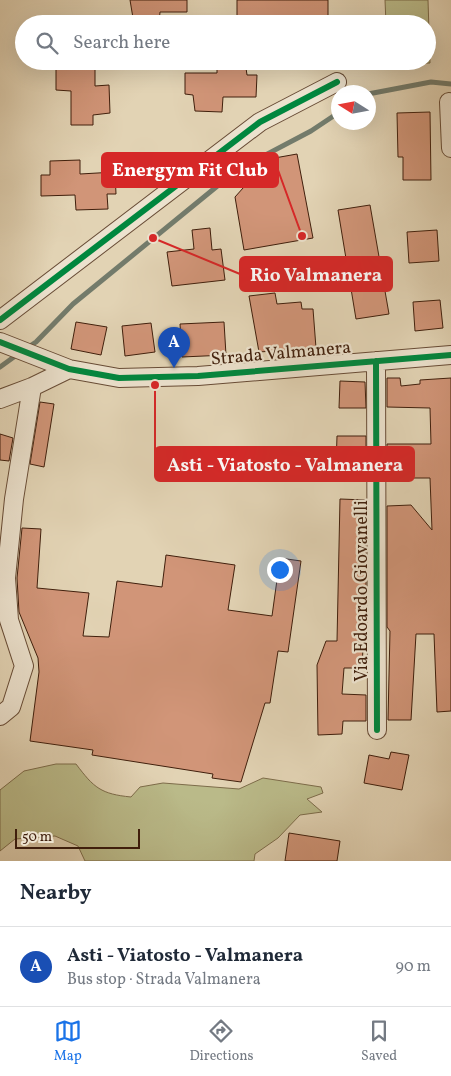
<!DOCTYPE html>
<html lang="en">
<head>
<meta charset="utf-8">
<style>
  body { margin:0; font-family:Vollkorn,serif; background:#f6f6f7; color:#1f2937 }
  .compass { position:absolute; left:331px; top:85px; width:45px; height:45px; border-radius:50%; background:#fff; box-shadow:0 5px 20px #0002; rotate:281deg }
  .scale { position:absolute; left:15px; bottom:12px; width:125px; box-sizing:border-box; padding-left:5px; border:2px solid #401f0c; border-top:0; font-size:14px; line-height:18px; white-space:nowrap; color:#401f0c; -webkit-text-stroke:4px #ece2ce; paint-order:stroke }
  .you { position:absolute; left:279px; top:569px; width:18px; height:18px; margin:-12px; border:4px solid #fff; border-radius:50%; background:#1a73e8; box-shadow:0 0 0 8px #1a73e833 }
  .badge { display:grid; place-items:center; width:32px; height:32px; border-radius:50%; background:#1a73e8; color:#fff; font-size:16px; font-weight:700 }
  .pin { position:absolute; translate:-50% -41px; filter:drop-shadow(0 1px 2px #0008) }
  .pin::after { content:''; position:absolute; top:26px; width:18px; height:15px; background:inherit; clip-path:polygon(0 0,100% 0,50% 100%) }
  .list { margin:0; padding:0; list-style:none }
  h2 { display:flex; justify-content:space-between; align-items:center; height:65px; margin:0; padding:0 20px; font-size:21px }
  h2 small { font-size:16px; font-weight:400; color:#747a83 }
  .list li { display:grid; grid-template-columns:32px 1fr auto; gap:15px; align-items:center; box-sizing:border-box; height:80px; padding:0 20px; border-top:1px solid #e0e1e3 }
  .list b { display:block; font-size:19px; white-space:nowrap }
  .list p { margin:0; font-size:16px; white-space:nowrap; color:#747a83 }
  .list em { font-size:16px; font-style:normal; color:#747a83 }
  .icon { flex:none; width:28px; height:28px; fill:none; stroke:currentColor; stroke-width:2; stroke-linecap:round; stroke-linejoin:round }
  .map { position:relative; flex:none; width:451px; height:861px; overflow:hidden }
  .search { position:absolute; background:#fff; box-shadow:0 5px 20px #0002; left:15px; right:15px; top:15px; height:55px; display:flex; align-items:center; gap:12px; box-sizing:border-box; padding:0 18px; border-radius:28px; color:#747a83; font-size:19px }
  .sheet { height:145px; background:#fff }
  nav { display:flex; justify-content:space-around; align-items:center; box-sizing:border-box; height:70px; border-top:1px solid #e0e1e3; background:#fff; font-size:14px; color:#747a83 }
  nav a { display:grid; justify-items:center; gap:2px }
  nav .on { color:#1a73e8 }
  .map>svg:first-child { display:block }
  .green { fill:#baba89; stroke:#7d6c4a }
  .lines { fill:none; stroke-linecap:round; stroke-linejoin:round }
  .stream { stroke:#737b6b; stroke-width:5 }
  .building { fill:#d19578; stroke:#401f0c }
  .minor-casing { stroke:#684c36; stroke-width:20 }
  .minor { stroke:#ece2ce; stroke-width:18 }
  .cycleway-casing { stroke:#ece2ce; stroke-width:9 }
  .cycleway { stroke:#00873e; stroke-width:6 }
  .labels { text-anchor:middle; dominant-baseline:central; stroke-width:4.5; stroke-linejoin:round; paint-order:stroke }
  .street-label { font-size:18px; fill:#401f0c; stroke:#ece2ce }
  .leader { fill:none; stroke:#d62828; stroke-width:2 }
  .callout-dot { fill:#d62828; stroke:#ece2ce; stroke-width:2 }
  .callout { fill:#d62828; stroke:#d62828; stroke-width:2 }
  .callout-label { font-size:19px; text-anchor:middle; font-weight:bold; fill:#fff }
</style>
</head>
<body>
<div class="map">
<svg width="451" height="861" viewBox="0 0 451 861">
  <rect width="100%" height="100%" fill="#e2d3b4"/>
  <filter id="stains"><feTurbulence type="fractalNoise" baseFrequency=".004" numOctaves="4"/><feColorMatrix values="0 0 0 0 .2 0 0 0 0 .09 0 0 0 0 .02 0 0 0 .5 -.17"/></filter>
  <radialGradient id="worn" r=".72"><stop offset=".6" stop-color="#630" stop-opacity="0"/><stop offset="1" stop-color="#630" stop-opacity=".3"/></radialGradient>
  <!-- green -->
  <path class="green" d="M385,0H428L430,63L387,64V61H427V24H386Z
    M56,764H76C94,788 101,794 131,797L140,787L163,783L239,789L263,778L321,787L323,793L307,799L322,812L300,815L278,838L255,854L254,861H85L78,846L55,836L15,839L0,851V790L24,771Z"/>
  <g class="lines">
    <!-- stream -->
    <path class="stream" d="M368,94L431,82L451,84
      M27,348L36,342L73,304L237,170L311,131L338,113
      M0,367L18,354"/>
  </g>
  <!-- building -->
  <path class="building" d="M130,0H187V12H160L159,24H134Z
    M237,0H328V24H282V20L237,19Z
    M67,61H95V86L109,85L110,113L93,115V125H71V91L56,90V64H66Z
    M217,61H245L247,75H257L256,97H223L222,112L195,111L193,95L185,94V73H217Z
    M430,112L431,180H403V157H398L397,113Z
    M297,154L313,238L244,250L235,197L269,159Z
    M80,160V174L115,172L116,194H107L108,209L76,210L75,195L41,196V175H50V161Z
    M370,205L389,314L356,319L338,210Z
    M210,228L212,250L221,249L225,280L172,286L167,252L194,249L192,230Z
    M437,230L439,261L409,263L407,232Z
    M275,293L277,304L301,302L302,309H313L316,348L259,352L249,296Z
    M440,300L443,328L415,331L413,302Z
    M76,322L107,327L101,355L71,349Z
    M224,322L226,355L182,357L180,324Z
    M151,323L155,352L125,356L122,326Z
    M387,378H400L401,386L420,384V380L451,378V711L437,712L434,634H416L411,720H388L390,631L387,627V506L411,505L432,530L430,478H387V444H431L430,408L387,407Z
    M340,381L365,382L366,408H339Z
    M40,402L54,404L44,467L30,464Z
    M0,434L13,438L9,461L0,460Z
    M337,436H366V468L336,467Z
    M340,499L366,500V627H364L362,668H344L342,694L366,695V721H343L342,734L318,735L317,665L326,641H337Z
    M22,528L41,529L37,588L89,593L83,636L109,637L117,581L162,587L166,555L235,565L228,610L272,616L280,558L301,561L288,652L278,651L270,703H265L241,782L212,778L213,774L92,755L93,750L30,741L39,672L38,658L19,612L17,578Z
    M391,752L409,755L402,790L364,783L369,755L389,759Z
    M289,833L340,841L337,861H285Z"/>
  <g class="lines">
    <!-- minor casing -->
    <g class="minor-casing">
      <path id="minor" d="M449,102L451,148
        M0,320L260,122L337,82
        M0,342L69,369L119,378L198,376L451,355
        M376,361L377,730
        M0,399L32,387L69,369
        M0,716L11,707L24,666L9,620L6,578L14,499L32,387"/>
    </g>
    <!-- minor -->
    <use href="#minor" class="minor"/>
    <!-- cycleway casing -->
    <g class="cycleway-casing">
      <path id="cycleway" d="M0,320L260,122L337,82
        M0,342L69,369L119,378L198,376L451,355
        M376,361L377,730"/>
    </g>
    <!-- cycleway -->
    <use href="#cycleway" class="cycleway"/>
  </g>
  <g class="labels">
    <!-- street labels -->
    <g class="street-label">
      <text transform="translate(281 354) rotate(-5)">Strada Valmanera</text>
      <text transform="translate(362 591) rotate(-90)">Via Edoardo Giovanelli</text>
    </g>
  </g>
  <!-- callouts -->
  <path class="leader" d="M302 236L278 170M153 238L240 274M155 385L155 464"/>
  <g class="callout-dot">
    <circle cx="302" cy="236" r="5"/>
    <circle cx="153" cy="238" r="5"/>
    <circle cx="155" cy="385" r="5"/>
  </g>
  <g class="callout">
    <rect x="102" y="153" width="176" height="34" rx="5"/>
    <rect x="240" y="257" width="152" height="34" rx="5"/>
    <rect x="155" y="447" width="259" height="34" rx="5"/>
  </g>
  <g class="callout-label">
    <text x="190" y="176">Energym Fit Club</text>
    <text x="316" y="281">Rio Valmanera</text>
    <text x="285" y="471">Asti - Viatosto - Valmanera</text>
  </g>
  <rect width="100%" height="100%" filter="url(#stains)"/>
  <rect width="100%" height="100%" fill="url(#worn)"/>
</svg>
<svg class="compass" viewBox="-18 -18 36 36"><path d="M0-13l5 13h-10z" fill="#e53935"/><path d="M0 13l5-13h-10z" fill="#747a83"/></svg>
<div class="scale">50 m</div>
<div class="you"></div>
<div class="pin badge" style="left:174px;top:368px;background:#1a4fb4">A</div>
<div class="search"><svg class="icon" aria-label="search" viewBox="0 0 24 24"><circle cx="10" cy="10" r="6"/><path d="M15 15l6 6"/></svg>Search here</div>
</div>
<section class="sheet">
<h2>Nearby<small></small></h2>
<ul class="list">
<li><span class="badge" style="background:#1a4fb4">A</span><div><b>Asti - Viatosto - Valmanera</b><p>Bus stop · Strada Valmanera</p></div><em>90 m</em></li>
</ul>
</section>
<nav>
<a class="on"><svg class="icon" aria-label="map" viewBox="0 0 24 24"><path d="M3 6l6-2 6 2 6-2v14l-6 2-6-2-6 2zM9 4v14M15 6v14"/></svg>Map</a>
<a><svg class="icon" aria-label="directions" viewBox="0 0 24 24"><path d="M12 3l9 9-9 9-9-9zM9 14v-3h6M13 9l2 2-2 2"/></svg>Directions</a>
<a><svg class="icon" aria-label="saved" viewBox="0 0 24 24"><path d="M7 4h10v16l-5-4-5 4z"/></svg>Saved</a>
</nav>
</body>
</html>
